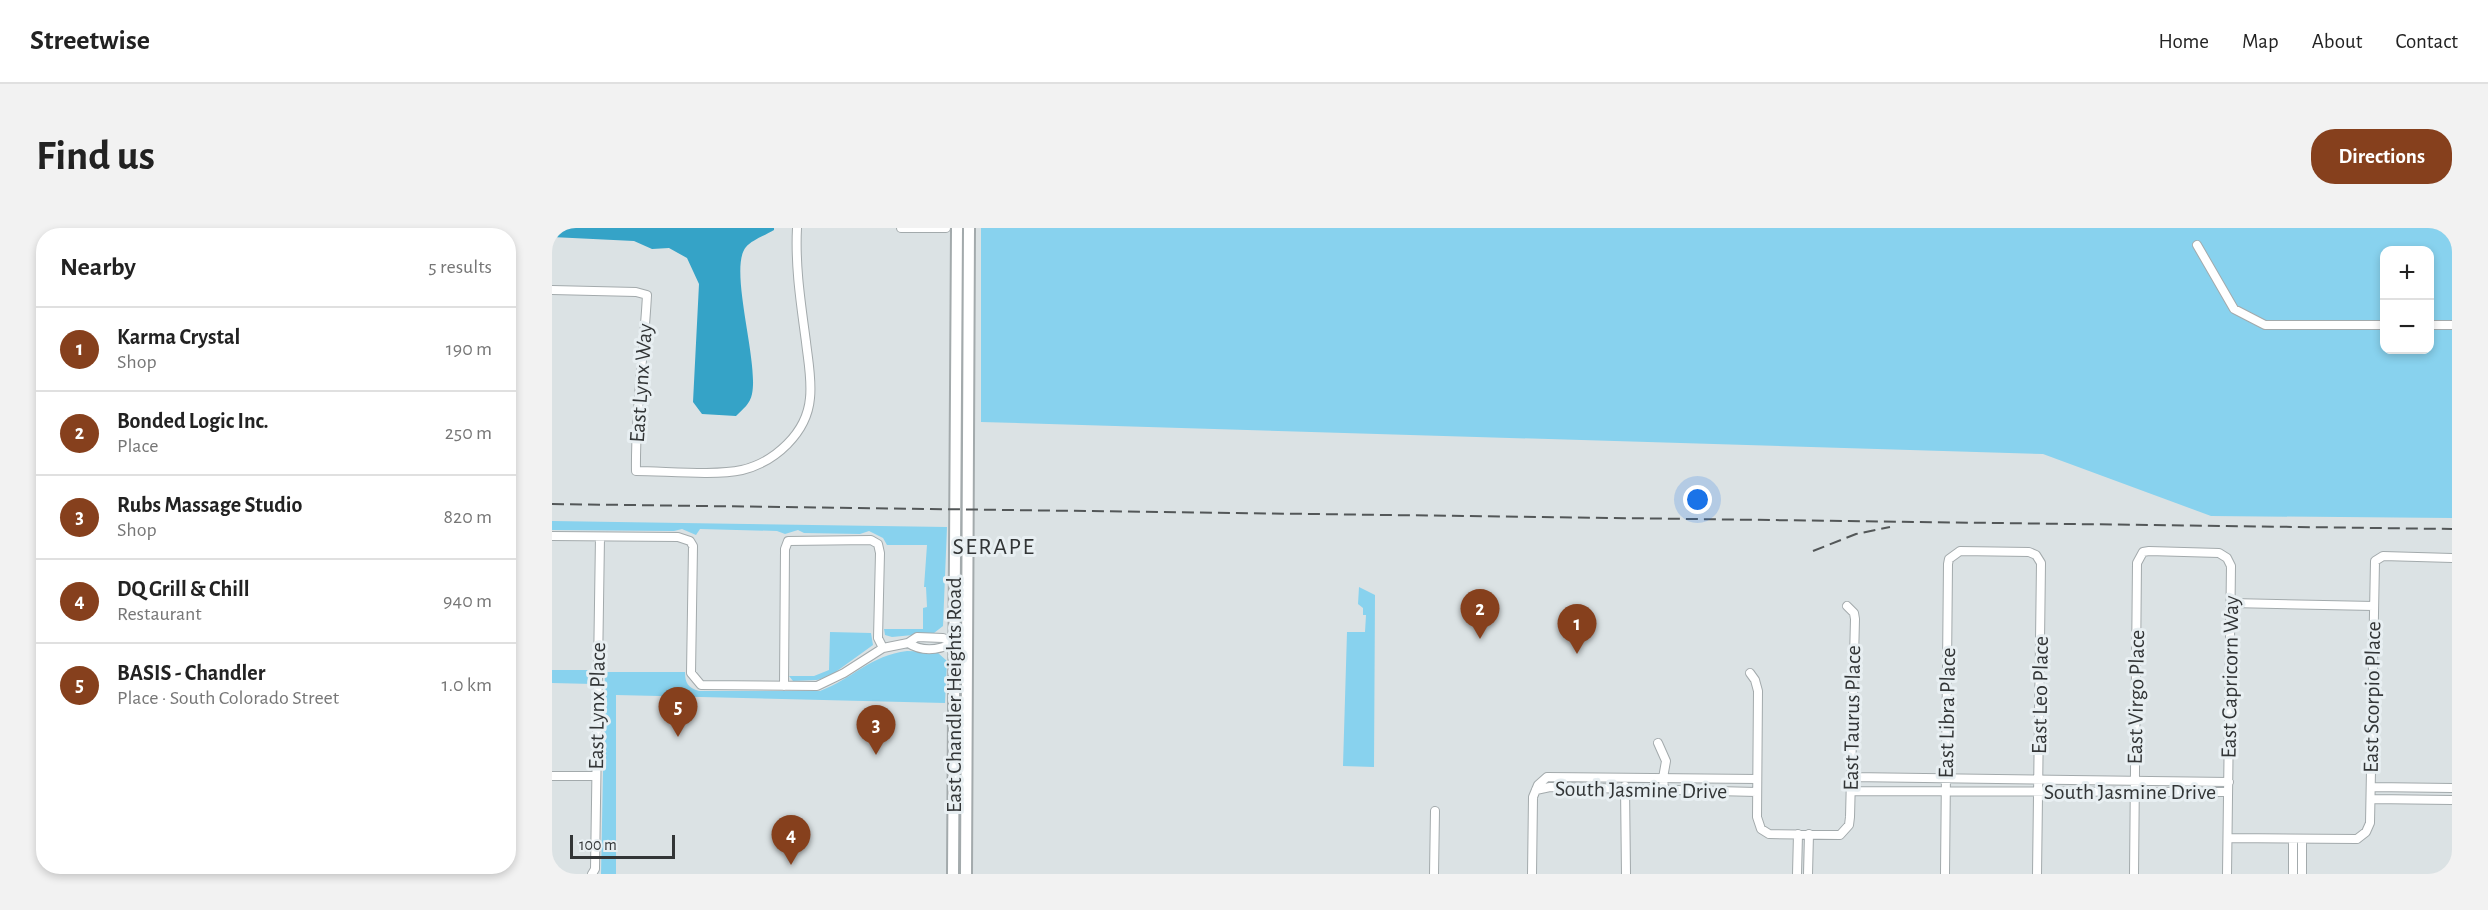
<!DOCTYPE html>
<html lang="en">
<head>
<meta charset="utf-8">
<style>
  body { margin:0; font-family:"Alegreya Sans",sans-serif; background:#f2f2f2; color:#222 }
  .controls { position:absolute; right:18px; top:18px; display:grid; overflow:hidden; border-radius:12px; box-shadow:0 3px 9px #0003 }
  .controls button { width:54px; height:54px; display:grid; place-items:center; padding:0; border:0; border-bottom:2px solid #e0e0e0; background:#fff; color:#222; font:30px sans-serif }
  .scale { position:absolute; left:18px; bottom:15px; width:105px; box-sizing:border-box; padding-left:6px; border:3px solid #323536; border-top:0; font-size:16px; line-height:21px; white-space:nowrap; color:#323536; -webkit-text-stroke:4px #e8eff2; paint-order:stroke }
  .you { position:absolute; left:1146px; top:272px; width:21px; height:21px; margin:-15px; border:4px solid #fff; border-radius:50%; background:#1a73e8; box-shadow:0 0 0 9px #1a73e833 }
  .badge { display:grid; place-items:center; width:39px; height:39px; border-radius:50%; background:#86401d; color:#fff; font-size:20px; font-weight:700 }
  .pin { position:absolute; translate:-50% -50px; filter:drop-shadow(0 2px 3px #0008) }
  .pin::after { content:''; position:absolute; top:32px; width:21px; height:18px; background:inherit; clip-path:polygon(0 0,100% 0,50% 100%) }
  .list { margin:0; padding:0; list-style:none }
  h2 { display:flex; justify-content:space-between; align-items:center; height:78px; margin:0; padding:0 24px; font-size:26px }
  h2 small { font-size:20px; font-weight:400; color:#767676 }
  .list li { display:grid; grid-template-columns:39px 1fr auto; gap:18px; align-items:center; box-sizing:border-box; height:84px; padding:0 24px; border-top:2px solid #e0e0e0 }
  .list b { display:block; font-size:22px; white-space:nowrap }
  .list p { margin:0; font-size:20px; white-space:nowrap; color:#767676 }
  .list em { font-size:20px; font-style:normal; color:#767676 }
  .map { position:relative; flex:none; width:1900px; height:646px; overflow:hidden; border-radius:24px }
  header { display:flex; align-items:center; gap:36px; box-sizing:border-box; height:84px; padding:0 30px; background:#fff; border-bottom:2px solid #e0e0e0 }
  header strong { font-size:28px }
  nav { display:flex; gap:33px; margin-inline-start:auto; font-size:21px }
  .intro { display:flex; align-items:center; justify-content:space-between; box-sizing:border-box; height:144px; padding:0 36px }
  h1 { margin:0; font-size:42px }
  .button { padding:15px 27px; border-radius:24px; background:#86401d; color:#fff; font-size:21px; font-weight:700 }
  main { display:flex; gap:36px; padding:0 36px }
  aside { flex:1; background:#fff; border-radius:24px; box-shadow:0 3px 9px #0003 }
  .map>svg:first-child { display:block }
  .green { fill:#88d2ee; fill-rule:evenodd }
  .water { fill:#35a3c7 }
  .lines { fill:none; stroke-linecap:round; stroke-linejoin:round }
  .minor-casing { stroke:#a3aaac; stroke-width:10 }
  .secondary-casing { stroke:#a3aaac; stroke-width:14 }
  .minor { stroke:#fff; stroke-width:8 }
  .secondary { stroke:#fff; stroke-width:10 }
  .rail { stroke:#535758; stroke-width:2; stroke-dasharray:12 6; stroke-linecap:butt }
  .labels { text-anchor:middle; dominant-baseline:central; stroke-width:6; stroke-linejoin:round; paint-order:stroke }
  .street-label { font-size:22px; fill:#323536; stroke:#e8eff2 }
  .neighbourhood-label { font-size:24px; letter-spacing:1.5px; fill:#323536; stroke:#e8eff2 }
</style>
</head>
<body>
<header>
<strong>Streetwise</strong>
<nav><a>Home</a><a>Map</a><a>About</a><a>Contact</a></nav>
</header>
<div class="intro"><h1>Find us</h1><a class="button">Directions</a></div>
<main>
<aside>
<h2>Nearby<small>5 results</small></h2>
<ul class="list">
<li><span class="badge">1</span><div><b>Karma Crystal</b><p>Shop</p></div><em>190 m</em></li>
<li><span class="badge">2</span><div><b>Bonded Logic Inc.</b><p>Place</p></div><em>250 m</em></li>
<li><span class="badge">3</span><div><b>Rubs Massage Studio</b><p>Shop</p></div><em>820 m</em></li>
<li><span class="badge">4</span><div><b>DQ Grill &amp; Chill</b><p>Restaurant</p></div><em>940 m</em></li>
<li><span class="badge">5</span><div><b>BASIS - Chandler</b><p>Place · South Colorado Street</p></div><em>1.0 km</em></li>
</ul>
</aside>
<div class="map">
<svg width="1900" height="646" viewBox="0 0 1900 646">
  <rect width="100%" height="100%" fill="#dbe2e4"/>
  <!-- green -->
  <path class="green" d="M429,0H1900V290L1659,288L1491,226L429,194ZM1832,22H1878V122H1832Z
    M0,293L395,299L391,398L382,405L340,409L333,407L332,401H371V380L375,379L374,359H372L375,317H335L331,310L317,303L308,306L252,305L246,302L233,306L225,303L148,301L144,307L130,301L122,303L0,302Z
    M807,359L823,367L822,539L791,538L795,404H813L814,387H811V380L806,376Z
    M278,404L319,405L321,417L278,448L265,452L241,453L237,448H262L277,442Z
    M355,423L385,424L395,433L393,475L64,467V646H49L53,444H133C133,455 136,460 147,463H268C300,451 319,427 355,423Z
    M0,442H42L41,456L0,455Z"/>
  <!-- water -->
  <path class="water" d="M0,0H222V2C214,7 200,12 194,19C176,40 207,133 200,166C198,176 191,181 184,188L150,186L141,174L147,56L135,30L117,20L100,21L82,13L0,9Z"/>
  <g class="lines">
    <!-- minor casing -->
    <g class="minor-casing">
      <path id="minor" d="M349,0H394
        M1645,17L1682,81L1713,97H1832
        M0,62L84,64L95,67C92,125 83,184 84,243C113,243 163,248 190,242C223,234 255,205 258,170C260,151 256,132 254,114C249,76 243,39 245,0
        M1878,97H1900
        M0,308L126,309L138,313L141,318L139,445L149,457L265,458L292,445L331,420L356,415L365,409L391,410L402,415
        M1679,375L1822,378
        M356,415C370,424 387,422 402,415
        M1198,445L1203,452L1206,463L1205,589L1209,601L1217,606L1288,607L1297,597L1298,589L1303,391L1302,385L1295,378
        M232,458L233,321L236,313L319,312L326,316L328,325L326,410L331,420
        M1106,515L1114,533L1111,550L1112,561
        M0,548H44
        M1299,549L1677,554
        M1073,558L1074,646
        M1819,559L1900,560
        M984,562L998,559L1205,564
        M1299,563L1676,564
        M1819,571L1900,572
        M1676,610L1805,611L1814,604L1818,595L1823,333L1831,328L1900,330
        M40,646L43,641L48,309
        M882,646L883,583
        M980,646L981,569L986,557L995,549L1205,551
        M1245,646L1246,606
        M1256,646L1257,606
        M1393,646L1396,336L1397,331L1408,323L1477,324L1484,327L1489,335L1485,646
        M1582,646L1585,335L1591,324L1597,323L1667,325L1675,330L1679,338L1675,646
        M1741,646V611
        M1750,646V611"/>
    </g>
    <!-- secondary casing -->
    <g class="secondary-casing">
      <path id="secondary" d="M401,646L405,0
        M414,646L417,0"/>
    </g>
    <!-- minor -->
    <use href="#minor" class="minor"/>
    <!-- secondary -->
    <use href="#secondary" class="secondary"/>
    <!-- rail -->
    <path class="rail" d="M0,276L1900,301
      M1261,323L1304,306L1338,299"/>
  </g>
  <g class="labels">
    <!-- street labels -->
    <g class="street-label">
      <text transform="translate(89 155) rotate(-86)">East Lynx Way</text>
      <text transform="translate(1678 449) rotate(-89)">East Capricorn Way</text>
      <text transform="translate(402 467) rotate(-90)">East Chandler Heights Road</text>
      <text transform="translate(1488 467) rotate(-89)">East Leo Place</text>
      <text transform="translate(1584 469) rotate(-89)">East Virgo Place</text>
      <text transform="translate(1820 469) rotate(-89)">East Scorpio Place</text>
      <text transform="translate(45 478) rotate(-89)">East Lynx Place</text>
      <text transform="translate(1395 485) rotate(-89)">East Libra Place</text>
      <text transform="translate(1300 490) rotate(-89)">East Taurus Place</text>
      <text transform="translate(1089 562) rotate(1)">South Jasmine Drive</text>
      <text x="1578" y="564">South Jasmine Drive</text>
    </g>
    <!-- neighbourhood labels -->
    <g class="neighbourhood-label">
      <text x="442" y="319">SERAPE</text>
    </g>
  </g>
</svg>
<div class="controls">
<button>+</button>
<button>−</button>
</div>
<div class="scale">100 m</div>
<div class="you"></div>
<div class="pin badge" style="left:1025px;top:426px">1</div>
<div class="pin badge" style="left:928px;top:411px">2</div>
<div class="pin badge" style="left:324px;top:527px">3</div>
<div class="pin badge" style="left:239px;top:637px">4</div>
<div class="pin badge" style="left:126px;top:509px">5</div>
</div>
</main>
</body>
</html>
